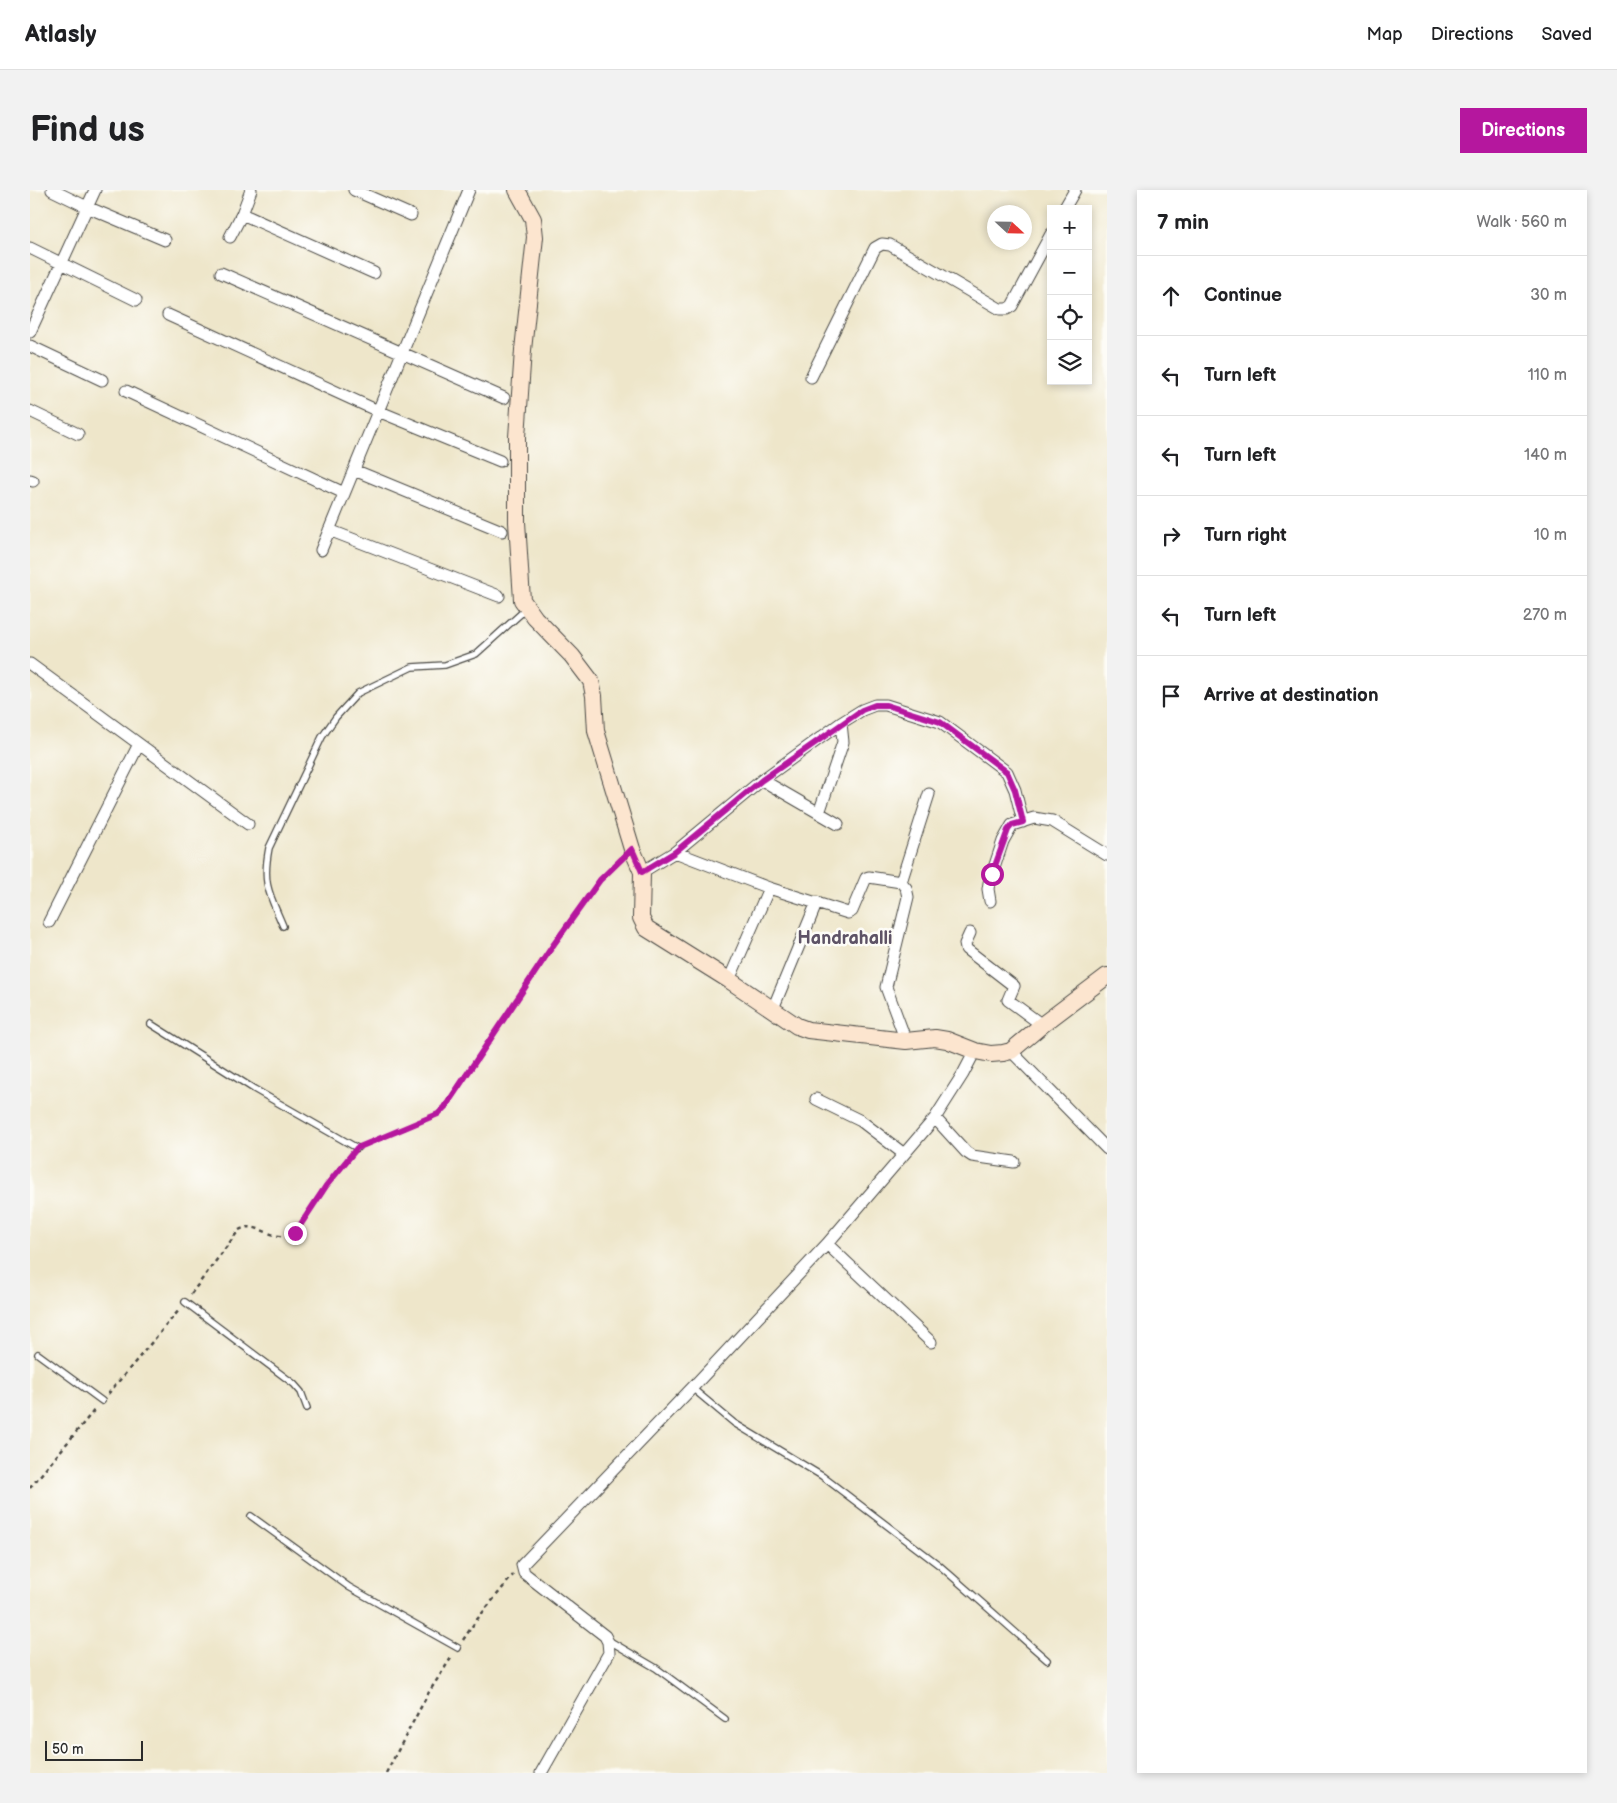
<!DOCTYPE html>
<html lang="en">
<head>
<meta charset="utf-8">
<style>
  body { margin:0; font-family:"Balsamiq Sans",sans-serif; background:#f2f2f2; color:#202124 }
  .controls { position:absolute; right:15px; top:15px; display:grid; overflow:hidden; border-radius:0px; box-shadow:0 2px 8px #0003 }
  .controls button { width:45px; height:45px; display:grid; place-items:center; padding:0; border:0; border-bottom:1px solid #e0e0e0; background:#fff; color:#202124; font:25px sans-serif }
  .compass { position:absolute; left:957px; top:15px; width:45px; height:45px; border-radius:50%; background:#fff; box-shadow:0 2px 8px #0003; rotate:112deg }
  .scale { position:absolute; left:15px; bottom:12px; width:98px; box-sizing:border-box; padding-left:5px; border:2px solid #2b2b2b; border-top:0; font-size:14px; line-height:18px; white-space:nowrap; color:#2b2b2b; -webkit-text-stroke:4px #fdfcf7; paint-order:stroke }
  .stop { position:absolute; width:15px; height:15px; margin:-11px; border:4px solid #b5179e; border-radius:50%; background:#fff }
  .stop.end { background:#b5179e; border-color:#fff; box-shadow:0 1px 5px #0008 }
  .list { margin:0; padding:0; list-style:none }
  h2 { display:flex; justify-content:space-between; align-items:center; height:65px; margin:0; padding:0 20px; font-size:21px }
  h2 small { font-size:16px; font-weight:400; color:#757577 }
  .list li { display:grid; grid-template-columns:32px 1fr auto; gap:15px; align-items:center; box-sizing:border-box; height:80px; padding:0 20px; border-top:1px solid #e0e0e0 }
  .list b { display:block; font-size:19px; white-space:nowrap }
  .list em { font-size:16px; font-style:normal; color:#757577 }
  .icon { flex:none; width:28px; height:28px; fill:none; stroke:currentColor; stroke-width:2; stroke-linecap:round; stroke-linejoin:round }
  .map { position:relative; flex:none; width:1077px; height:1583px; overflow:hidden; border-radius:0px }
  header { display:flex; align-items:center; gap:30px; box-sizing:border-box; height:70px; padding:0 25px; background:#fff; border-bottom:1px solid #e0e0e0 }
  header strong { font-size:24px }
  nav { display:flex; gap:28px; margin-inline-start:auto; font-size:18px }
  .intro { display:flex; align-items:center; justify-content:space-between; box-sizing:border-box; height:120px; padding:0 30px }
  h1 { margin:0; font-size:35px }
  .button { padding:12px 22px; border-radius:0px; background:#b5179e; color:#fff; font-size:18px; font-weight:700 }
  main { display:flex; gap:30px; padding:0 30px }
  aside { flex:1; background:#fff; border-radius:0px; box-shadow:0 2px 8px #0003 }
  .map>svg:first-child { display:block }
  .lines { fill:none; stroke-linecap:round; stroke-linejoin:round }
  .lane-casing { stroke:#484743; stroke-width:8 }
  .street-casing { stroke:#484743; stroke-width:13 }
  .secondary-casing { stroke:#484743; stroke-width:18 }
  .path { stroke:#484743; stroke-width:2.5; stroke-dasharray:4 4; stroke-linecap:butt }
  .lane { stroke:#fff; stroke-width:5.5 }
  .street { stroke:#fff; stroke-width:11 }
  .secondary { stroke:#fce5cf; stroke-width:16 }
  .route { stroke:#b5179e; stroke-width:6 }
  .labels { text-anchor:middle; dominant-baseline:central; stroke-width:5; stroke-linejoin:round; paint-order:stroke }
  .quarter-label { font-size:18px; font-weight:bold; fill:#5e5366; stroke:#fdfcf7 }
</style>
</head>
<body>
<header>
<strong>Atlasly</strong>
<nav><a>Map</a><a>Directions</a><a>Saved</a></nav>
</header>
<div class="intro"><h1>Find us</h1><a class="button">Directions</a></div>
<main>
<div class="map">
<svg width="1077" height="1583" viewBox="0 0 1077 1583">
  <rect width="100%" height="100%" fill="#fdfcf7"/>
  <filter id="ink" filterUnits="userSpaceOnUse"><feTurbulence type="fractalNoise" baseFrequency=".02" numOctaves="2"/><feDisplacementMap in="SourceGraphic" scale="10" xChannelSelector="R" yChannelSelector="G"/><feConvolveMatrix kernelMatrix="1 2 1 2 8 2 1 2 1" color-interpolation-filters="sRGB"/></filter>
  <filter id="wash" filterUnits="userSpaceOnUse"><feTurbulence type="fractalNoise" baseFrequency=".0096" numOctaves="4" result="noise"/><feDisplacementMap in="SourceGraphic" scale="20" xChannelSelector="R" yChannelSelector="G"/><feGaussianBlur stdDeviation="1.12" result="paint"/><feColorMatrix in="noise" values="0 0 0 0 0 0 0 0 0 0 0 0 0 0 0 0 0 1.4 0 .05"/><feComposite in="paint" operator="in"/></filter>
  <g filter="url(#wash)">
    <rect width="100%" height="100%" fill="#eee6ca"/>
  </g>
  <g filter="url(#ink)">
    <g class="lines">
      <!-- lane casing -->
      <g class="lane-casing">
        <path id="lane" d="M253,736C239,703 232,694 239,658L292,547L306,527L328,503L382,477L415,475L446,464L496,419
          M121,834L224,899L327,958
          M155,1112L264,1194L271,1202L277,1218
          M8,1164L72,1211
          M662,1198L704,1233L792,1286L909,1375L1017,1470
          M221,1326L319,1397L428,1458
          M578,1450L626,1478L695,1529"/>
      </g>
      <!-- street casing -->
      <g class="street-casing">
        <path id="street" d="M22,0L57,17L135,50
          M221,0L212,24L344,83
          M324,0L381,25
          M1034,19L1045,0
          M200,47L212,24
          M0,58L106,110
          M191,83L474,208
          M138,125L348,221L470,271
          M0,142L65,0
          M0,156L72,190
          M781,187L845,58L852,54L860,55L970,119H977L982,116L1021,44
          M96,201L314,303
          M0,221L48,244
          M324,280L472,341
          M0,290L3,291
          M299,340L469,406
          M291,360L439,0
          M0,474L218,634
          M732,590L808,634
          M789,623L813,552L811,533
          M645,662L739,698L818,723L822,721L836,688L839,687L871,692
          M612,682L645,662L732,590L811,533L832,520L845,515H856L910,532L977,582L985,600L993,632
          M960,711L958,699L959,693L973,651L982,635L1004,628L1022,631L1077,665
          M19,732L109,554
          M940,743L935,754L936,759L984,796L978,810L1012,835
          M699,790L739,698
          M742,821L787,712
          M876,851L856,797L878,707L876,698L871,692L899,604
          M981,861L1077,959
          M786,909L831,931L874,964
          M905,928L936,962L942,966L984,972
          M797,1054L901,1152
          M511,1583L579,1463L578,1452L575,1446L494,1383L492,1375L662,1198L797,1054L905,928L933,884L945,861"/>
      </g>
      <!-- secondary casing -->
      <g class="secondary-casing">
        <path id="secondary" d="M487,0L503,29L505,47L493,160L487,247V332L492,410L505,428L542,466L561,491L564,506L566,541L602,659L612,682L611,728L616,738L699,790L767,836L778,840L876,851L905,848L917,850L945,861L961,864L973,863L981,861L1012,835L1077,786"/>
      </g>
      <!-- path -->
      <path class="path" d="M335,955L408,924L415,917L524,754L570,690L592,669
        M161,1104L209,1040C228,1029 243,1055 265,1043L296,996L321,966
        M78,1204L150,1119
        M0,1298L66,1218
        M433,1450L445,1432L483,1385
        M356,1583L399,1502L423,1465"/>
      <!-- lane -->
      <use href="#lane" class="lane"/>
      <!-- street -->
      <use href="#street" class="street"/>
      <!-- secondary -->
      <use href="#secondary" class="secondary"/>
    </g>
  </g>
  <g class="lines" filter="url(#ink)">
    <!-- route -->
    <path class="route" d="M265,1043L296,996L327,958L408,924L415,917L524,754L570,690L602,659L612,682L645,662L732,590L832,520L845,515H856L910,532L977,582L985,600L993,632L982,635L978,640L962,684"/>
  </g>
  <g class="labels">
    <!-- quarter labels -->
    <g class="quarter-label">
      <text x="815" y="748">Handrahalli</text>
    </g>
  </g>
</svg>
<div class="controls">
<button>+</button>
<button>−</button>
<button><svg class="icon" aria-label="locate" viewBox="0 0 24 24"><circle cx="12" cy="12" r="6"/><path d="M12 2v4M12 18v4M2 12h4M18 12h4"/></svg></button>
<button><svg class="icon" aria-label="layers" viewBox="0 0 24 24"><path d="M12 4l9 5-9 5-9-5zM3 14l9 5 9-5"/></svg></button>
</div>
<svg class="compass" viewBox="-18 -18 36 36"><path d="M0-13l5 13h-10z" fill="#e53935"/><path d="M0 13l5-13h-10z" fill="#757577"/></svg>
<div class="scale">50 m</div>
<div class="stop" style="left:962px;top:684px"></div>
<div class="stop end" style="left:265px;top:1043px"></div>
</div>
<aside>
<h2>7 min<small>Walk · 560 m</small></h2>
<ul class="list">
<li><svg class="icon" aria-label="ahead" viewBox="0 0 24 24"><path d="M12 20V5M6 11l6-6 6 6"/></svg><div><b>Continue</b></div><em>30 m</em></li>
<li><svg class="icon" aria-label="left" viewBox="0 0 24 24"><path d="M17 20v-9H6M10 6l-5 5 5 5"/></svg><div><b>Turn left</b></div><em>110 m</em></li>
<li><svg class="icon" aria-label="left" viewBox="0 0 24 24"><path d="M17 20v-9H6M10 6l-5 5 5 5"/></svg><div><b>Turn left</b></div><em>140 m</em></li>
<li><svg class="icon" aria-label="right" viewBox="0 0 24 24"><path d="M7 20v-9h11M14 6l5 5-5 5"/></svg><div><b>Turn right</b></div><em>10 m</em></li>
<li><svg class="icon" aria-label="left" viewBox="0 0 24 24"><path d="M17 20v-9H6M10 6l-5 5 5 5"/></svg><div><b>Turn left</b></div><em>270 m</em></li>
<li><svg class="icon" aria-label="arrive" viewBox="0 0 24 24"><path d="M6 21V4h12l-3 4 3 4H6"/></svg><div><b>Arrive at destination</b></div></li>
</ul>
</aside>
</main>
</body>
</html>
